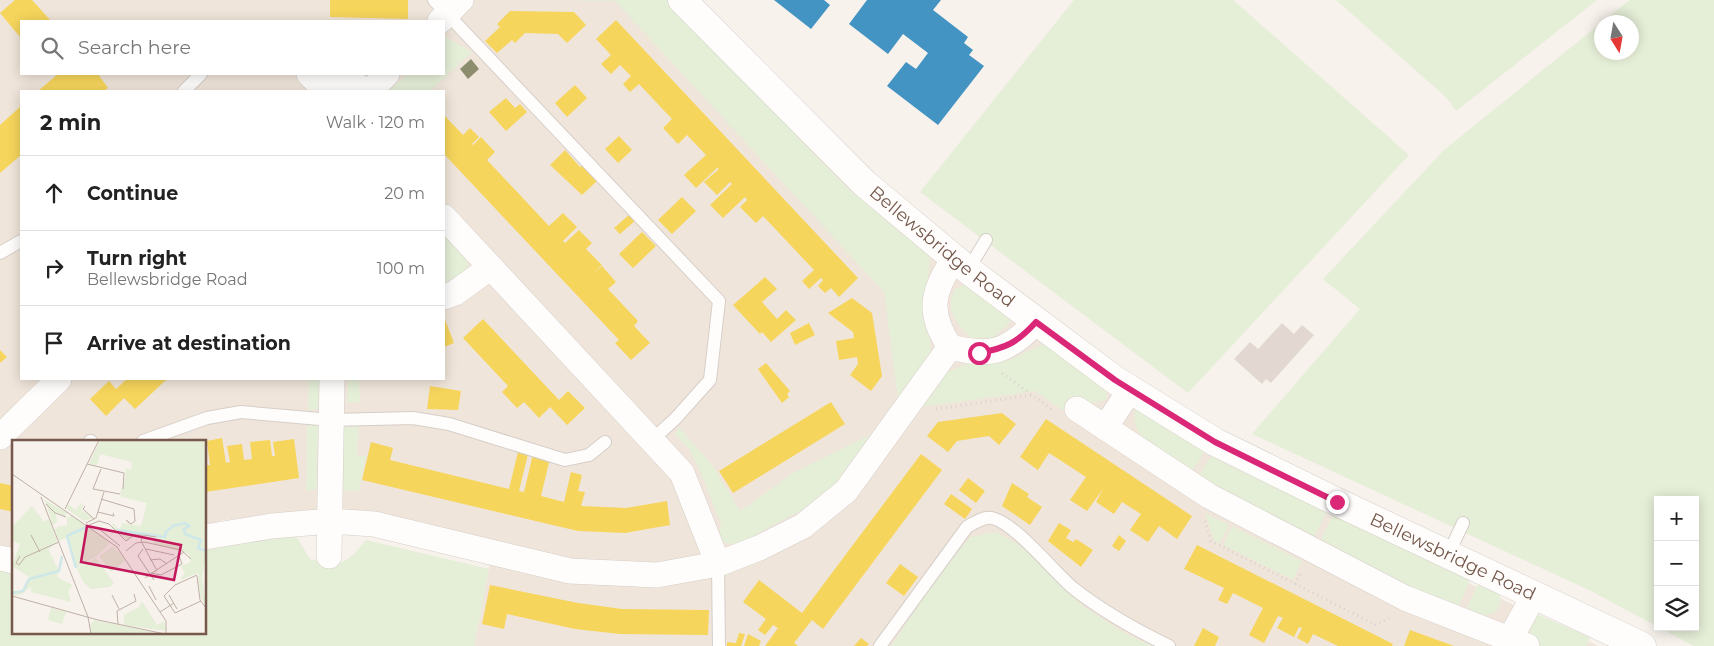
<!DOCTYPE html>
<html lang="en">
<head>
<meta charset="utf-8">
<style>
  body { margin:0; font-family:Montserrat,sans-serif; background:#f6f6f6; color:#222 }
  .controls { position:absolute; right:15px; bottom:15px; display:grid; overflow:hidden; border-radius:0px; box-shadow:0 2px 12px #0003 }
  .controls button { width:45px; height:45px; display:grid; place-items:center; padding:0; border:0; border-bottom:1px solid #e0e0e0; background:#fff; color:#222; font:25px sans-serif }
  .compass { position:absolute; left:1594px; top:15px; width:45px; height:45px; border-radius:50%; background:#fff; box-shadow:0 2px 12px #0003; rotate:169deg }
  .stop { position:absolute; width:15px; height:15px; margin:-11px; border:4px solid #db2777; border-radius:50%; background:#fff }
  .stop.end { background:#db2777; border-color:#fff; box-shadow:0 1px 5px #0008 }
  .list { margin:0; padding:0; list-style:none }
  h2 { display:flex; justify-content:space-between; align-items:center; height:65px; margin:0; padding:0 20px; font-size:21px }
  h2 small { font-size:16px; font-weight:400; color:#767676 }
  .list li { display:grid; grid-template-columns:32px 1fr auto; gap:15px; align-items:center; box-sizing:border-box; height:75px; padding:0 20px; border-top:1px solid #e0e0e0 }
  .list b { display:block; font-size:19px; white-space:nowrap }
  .list p { margin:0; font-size:16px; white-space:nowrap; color:#767676 }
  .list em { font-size:16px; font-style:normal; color:#767676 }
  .icon { flex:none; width:28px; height:28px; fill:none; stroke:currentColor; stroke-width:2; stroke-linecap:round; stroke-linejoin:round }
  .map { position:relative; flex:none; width:1714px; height:646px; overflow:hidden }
  .search { position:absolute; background:#fff; box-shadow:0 2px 12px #0003; left:20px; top:20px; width:425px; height:55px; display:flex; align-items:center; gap:12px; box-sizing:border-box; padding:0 18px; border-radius:0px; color:#767676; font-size:19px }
  .panel { position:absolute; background:#fff; box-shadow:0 2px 12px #0003; left:20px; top:90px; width:425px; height:290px; border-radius:0px }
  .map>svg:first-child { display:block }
  .residential { fill:#f0e5da; fill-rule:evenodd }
  .green { fill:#e5eed7 }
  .homes { fill:#f6d55c }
  .schools { fill:#4393c3 }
  .industry { fill:#8c8c6e }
  .building { fill:#e2d8d1 }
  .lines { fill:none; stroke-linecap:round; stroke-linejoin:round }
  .lane-casing { stroke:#d6cec8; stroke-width:14 }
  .street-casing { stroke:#d6cec8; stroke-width:26 }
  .secondary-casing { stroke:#d7cec8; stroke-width:29 }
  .path { stroke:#dad2cf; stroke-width:3; stroke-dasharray:1 4; stroke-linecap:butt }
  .lane { stroke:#fefdfc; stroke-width:12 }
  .street { stroke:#fefdfc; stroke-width:25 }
  .secondary { stroke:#fefdfc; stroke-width:28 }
  .route { stroke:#db2777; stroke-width:6 }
  .labels { text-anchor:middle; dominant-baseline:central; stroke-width:5; stroke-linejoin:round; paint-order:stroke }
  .street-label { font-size:18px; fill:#76594c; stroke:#fff7ef }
  .inset-river { fill:none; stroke:#cee7e8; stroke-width:2.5 }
  .inset-road { fill:none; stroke:#bfb0a7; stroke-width:1 }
  .view { fill:#c2185b; fill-opacity:0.15; stroke:#c2185b; stroke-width:2.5 }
  .inset-edge { fill:none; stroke:#76594c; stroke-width:2.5 }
</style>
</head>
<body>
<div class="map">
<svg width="1714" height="646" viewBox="0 0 1714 646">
  <rect width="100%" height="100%" fill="#f7f2ec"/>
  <!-- residential -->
  <path class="residential" d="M0,0H668L907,236L1258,481L1598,646H1152L1124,633L1030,646H474L494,542L322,512L223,520L205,526V441H14V549L0,545ZM21,21H444V74H21ZM21,91H444V379H21Z"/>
  <!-- green -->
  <path class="green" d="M551,0H668L690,24L930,254L927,300L931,352L898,399L884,292L615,1Z
    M1074,0H1233L1409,155L1188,393L920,192Z
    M1336,0H1597L1456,111L1447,98Z
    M1630,0H1714V646H1694L1658,627H1695V500H1658V627L1591,591L1252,434L1360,309L1323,279L1444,150L1601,23L1602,52H1632V22H1602Z
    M446,37L472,52L430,91H389L407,74H444V39Z
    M444,233L467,258L468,268L462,276L444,285Z
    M968,283L1014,318L992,339L971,338C956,322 944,311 955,289Z
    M1046,343L1106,386L1107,400L1082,405L1071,416L1035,391L921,407L947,372L975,361L1009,360Z
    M309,379H320L318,409L308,410Z
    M348,379H359L360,402H347Z
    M1135,408L1205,451L1191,473C1168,457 1128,441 1135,408Z
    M359,422L357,455L366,456L359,491L342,490L344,424Z
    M318,424L317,489L306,491L307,425Z
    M679,427L713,466L740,511L793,473L876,432L831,488L804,509L740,543L729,544L718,539L721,524L701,473L690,450L675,434Z
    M1212,455L1327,512L1313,538L1198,477Z
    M1205,513L1229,525L1219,544L1214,541Z
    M1333,515L1470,580L1458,608L1407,586L1320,541Z
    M1232,526L1302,561L1293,580L1223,545Z
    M996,532L1024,548L1083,606L1124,633L1152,646H891L935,581L970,537Z
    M295,534L310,559C342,568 346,564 366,540L489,569L474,646H0V570L14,574V632H205V548Z
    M1478,584L1500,595C1503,618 1482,618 1466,610Z
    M1539,615L1590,637L1586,646H1534L1530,632L1531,622Z"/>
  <!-- homes -->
  <path class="homes" d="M15,0H32L51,21H21V38L0,13Z
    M330,0H408V19L330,17Z
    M510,11L574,12L586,25L567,43L558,34L525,33L515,43L512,40L497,53L485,41L500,27L497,24Z
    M616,20L858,278L839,297L831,288L825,293L818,286L823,280L821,278L809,289L802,281L814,270L763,216L756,223L740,207L747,200L745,197L723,218L710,205L732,184L730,182L717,195L704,182L719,169L717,168L696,188L684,175L706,155L687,135L678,144L663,128L672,119L639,84L630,92L623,84L631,76L620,65L611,74L601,64L611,55L596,39Z
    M58,74H98L108,88L104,91H38Z
    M575,85L587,98L567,117L555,103Z
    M506,98L515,108L520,104L527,112L506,131L489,112Z
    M21,106V155L0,173V125Z
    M444,115L463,135L470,128L479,137L472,144L473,145L481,137L495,152L487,160L549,226L563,213L577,227L563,241L565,243L579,230L592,243L586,249L602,265L593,273L602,266L616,282L608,289L638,321L634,326L650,343L631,360L615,343L619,340L444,154Z
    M619,136L632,150L618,163L605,149Z
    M565,150L580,167L583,165L598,180L582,195L550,165Z
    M682,197L696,211L672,234L658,220Z
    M629,215L635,221L620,234L614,228Z
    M642,232L656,246L633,268L619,254Z
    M765,277L777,289L762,302L777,319L786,310L796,320L771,342L762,332L760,334L733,305Z
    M852,298L872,313L882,376L871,391L850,375L858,364L857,357L839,360L836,341L854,338L853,332L828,313Z
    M444,317L454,343L444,347Z
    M483,319L559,400L568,391L585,408L567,425L550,407L539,418L524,402L517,408L502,392L508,386L463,338Z
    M809,323L815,335L795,345L790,333Z
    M0,350L7,357L0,363Z
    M766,363L790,391L787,394L789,397L782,403L758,369Z
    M127,379H167L135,409L124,398L106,416L90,399L109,381L116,389Z
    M430,386L461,391L458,410L427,409Z
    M831,402L845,424L733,493L719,471Z
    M1002,413L1016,424L999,445L989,436L957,441L948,452L927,436L938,422Z
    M1046,419L1192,516L1177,539L1159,526L1148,542L1130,530L1141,514L1122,502L1114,514L1096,502L1103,489L1087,511L1070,500L1086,477L1049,453L1038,470L1020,457Z
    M222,438L226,463L230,462L227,446L242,444L244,460L252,459L250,442L270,440L272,456H275L273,442L294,439L299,478L205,492V465H210L207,441Z
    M371,442L393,448L390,460L509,489L518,452L528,454L519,491L524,492L533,454L550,458L541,496L564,502L571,472L582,475L578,491L585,492L581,506L626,508L667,501L670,525L625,533L578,531L362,480Z
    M921,454L942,470L823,629L812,620L794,643L798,646H765L778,628L773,625L765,635L758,630L766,619L743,602L759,580L802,613Z
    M968,478L985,491L976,503L959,490Z
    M0,483L14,486V512L0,509Z
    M1012,483L1029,494L1027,497L1042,507L1030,525L1002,506Z
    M951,494L972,509L965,519L944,504Z
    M1059,523L1071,530L1066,538L1073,542L1076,539L1093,550L1081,567L1048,541Z
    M1119,535L1126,541L1119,551L1112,546Z
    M1197,545L1393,644L1392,646H1338L1313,634L1308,644L1297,638L1302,628L1299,627L1294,637L1277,628L1283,618L1278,616L1264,643L1249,635L1263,608L1233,593L1227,604L1218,600L1224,588L1184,569Z
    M900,564L918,577L904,596L886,583Z
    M490,585L578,603L622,609L709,610L708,635L620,634L575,629L507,614L504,629L482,624Z
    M1203,628L1219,637L1215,646H1194Z
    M1410,630L1454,646H1404Z
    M739,633L745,634L741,646H727V642L736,643Z
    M748,634L761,641L759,646H744Z
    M861,638L869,644L867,646H854Z"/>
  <!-- schools -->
  <path class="schools" d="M774,0H824L830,5L811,29Z
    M867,0H941L933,10L968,37L964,43L973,50L969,55L984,66L938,125L887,86L906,62L916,69L928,53L903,34L888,54L849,24Z"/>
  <!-- industry -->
  <path class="industry" d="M471,59L479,69L468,79L460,69Z"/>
  <!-- building -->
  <path class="building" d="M1282,323L1294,334L1302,325L1314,335L1271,383L1266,379L1262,384L1234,359L1250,342L1258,349Z"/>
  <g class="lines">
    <!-- lane casing -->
    <g class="lane-casing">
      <path id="lane" d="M434,0L719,301L710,380L675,419L651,441
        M184,91L201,74
        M0,253L21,241
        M968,270L986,240
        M90,441H91
        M143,441L207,418L241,412L331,420L413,418L449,424L565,460L589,455L605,442
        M1448,555L1463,523
        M718,564L719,646
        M880,646L967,527C974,523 984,516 992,518C1015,523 1054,572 1073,588C1102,611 1136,630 1169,646"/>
    </g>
    <!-- street casing -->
    <g class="street-casing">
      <path id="street" d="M440,21L461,0
        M309,74L323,88
        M321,91C333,78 352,80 365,91
        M370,91L387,74
        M444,217L682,473L718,564
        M954,259C932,291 927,313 950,347C990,357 1007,353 1036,322
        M444,297L455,293L491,267
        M1077,409L1209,496L1405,598L1527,646
        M1105,428L1130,390
        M0,437L59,379
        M205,537L272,526L330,521L374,524L570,571L657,575L718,564L759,548L803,526L846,491L950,347
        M329,556L332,379
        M0,558L14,561
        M1510,639L1534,595"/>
    </g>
    <!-- secondary casing -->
    <g class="secondary-casing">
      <g id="secondary">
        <path id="s1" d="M682,0L864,183L968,270L1115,380L1215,442L1337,502L1642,646"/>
      </g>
    </g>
    <!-- path -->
    <path class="path" d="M1002,373L1054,411
      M936,409L1032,395
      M1205,521L1211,541L1376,625L1391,617
      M1295,584L1302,571"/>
    <!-- lane -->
    <use href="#lane" class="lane"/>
    <!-- street -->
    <use href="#street" class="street"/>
    <!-- secondary -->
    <use href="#secondary" class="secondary"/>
  </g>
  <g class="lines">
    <!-- route -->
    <path class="route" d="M979,353C1006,348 1017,343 1036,322L1115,380L1215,442L1337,502"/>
  </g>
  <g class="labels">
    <!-- street labels -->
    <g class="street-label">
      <text stroke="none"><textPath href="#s1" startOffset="359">Bellewsbridge Road</textPath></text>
      <text stroke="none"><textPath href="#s1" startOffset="959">Bellewsbridge Road</textPath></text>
    </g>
  </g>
  <!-- overview -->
  <g transform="translate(12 440)">
    <rect width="194" height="194" fill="#f7f2ec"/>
    <path d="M88,0H194V115L190,136L194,166L188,156L186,133L168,140L173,133L169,126L179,122L177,114L141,104L144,97L122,94L115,100L101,88L100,83L108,90L110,83L129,86L135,63L109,57L108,53L114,37L113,33L115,28L119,30L120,22L88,14L85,25L77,24ZM33,60L55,73L53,76L44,73L45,82L41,85ZM69,63L71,64L69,70L81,78L72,81L55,69L56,64L64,70ZM20,66L32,82L37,79L45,101L36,109L47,131L45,137L60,145L56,152L59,162L19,152V147L8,155H0V151H11L19,138L0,126L8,104L0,101V87ZM60,75L98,103L85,116L65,127L56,97L47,101L43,89L47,86H55V78ZM101,106L114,120L99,132L87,116ZM84,118L102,143L98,147L79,149L71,142L65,128ZM130,161L145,185L152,181L154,191L112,185V175L127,167ZM39,168L54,172L50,184L36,180ZM82,180L140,192L80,194L78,185Z" fill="#e5eed7"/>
    <path class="inset-river" d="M105,90L153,97L154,92L161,86L173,83L177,86L172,89L173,94L189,100L186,108L194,111M64,128L55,96L74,87M0,153L11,151L17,139L47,131L50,116"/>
    <path class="inset-road" d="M75,24L112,33L111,49M89,29L81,49L108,54M0,34L105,107L154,181V194M29,57L76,177M89,59L122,69L123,81L119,84L114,80L117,83M34,64L43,73L54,77M73,66L71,69L82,79M53,69L87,0M86,72L102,76L101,73M74,83L84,78L92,52M77,85L87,81L97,84L114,101L122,95H130M86,88L108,106M19,95L28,112M131,109L126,116L142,140M134,109L162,115M114,111L124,103L132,102L169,110L179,119M8,116L4,123L7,125L13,117L47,102M138,120L148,119L155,124M144,129L129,101L131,95L144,97M146,129L172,112M139,133L149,135L170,124L167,116M185,135L163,145L152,156L163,173L189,161M185,136L188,160L194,168M133,138L146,129L143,131M137,146L144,160M100,155L107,169M157,155L165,169M0,156L86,180L153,194M148,172L162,163M76,177L79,194M106,184L105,171L124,161L122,154"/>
    <path class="view" d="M75,86L169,105L162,140L69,122Z"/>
    <rect width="194" height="194" class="inset-edge"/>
  </g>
</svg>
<div class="controls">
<button>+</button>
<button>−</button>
<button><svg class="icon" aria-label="layers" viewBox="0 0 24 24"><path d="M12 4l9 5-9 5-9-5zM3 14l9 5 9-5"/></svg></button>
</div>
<svg class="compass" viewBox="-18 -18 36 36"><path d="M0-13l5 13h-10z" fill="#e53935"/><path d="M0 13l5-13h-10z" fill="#767676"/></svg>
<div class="stop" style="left:979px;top:353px"></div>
<div class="stop end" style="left:1337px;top:502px"></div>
<div class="search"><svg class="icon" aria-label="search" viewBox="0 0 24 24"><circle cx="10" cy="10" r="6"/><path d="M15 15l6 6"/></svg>Search here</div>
<section class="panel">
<h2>2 min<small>Walk · 120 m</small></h2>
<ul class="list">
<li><svg class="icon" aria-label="ahead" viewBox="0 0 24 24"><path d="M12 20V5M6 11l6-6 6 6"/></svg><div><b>Continue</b></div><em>20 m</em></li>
<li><svg class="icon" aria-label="right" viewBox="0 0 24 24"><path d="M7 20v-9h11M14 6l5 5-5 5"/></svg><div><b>Turn right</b><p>Bellewsbridge Road</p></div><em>100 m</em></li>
<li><svg class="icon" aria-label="arrive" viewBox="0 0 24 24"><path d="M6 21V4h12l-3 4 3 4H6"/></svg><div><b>Arrive at destination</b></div></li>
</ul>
</section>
</div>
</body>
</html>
